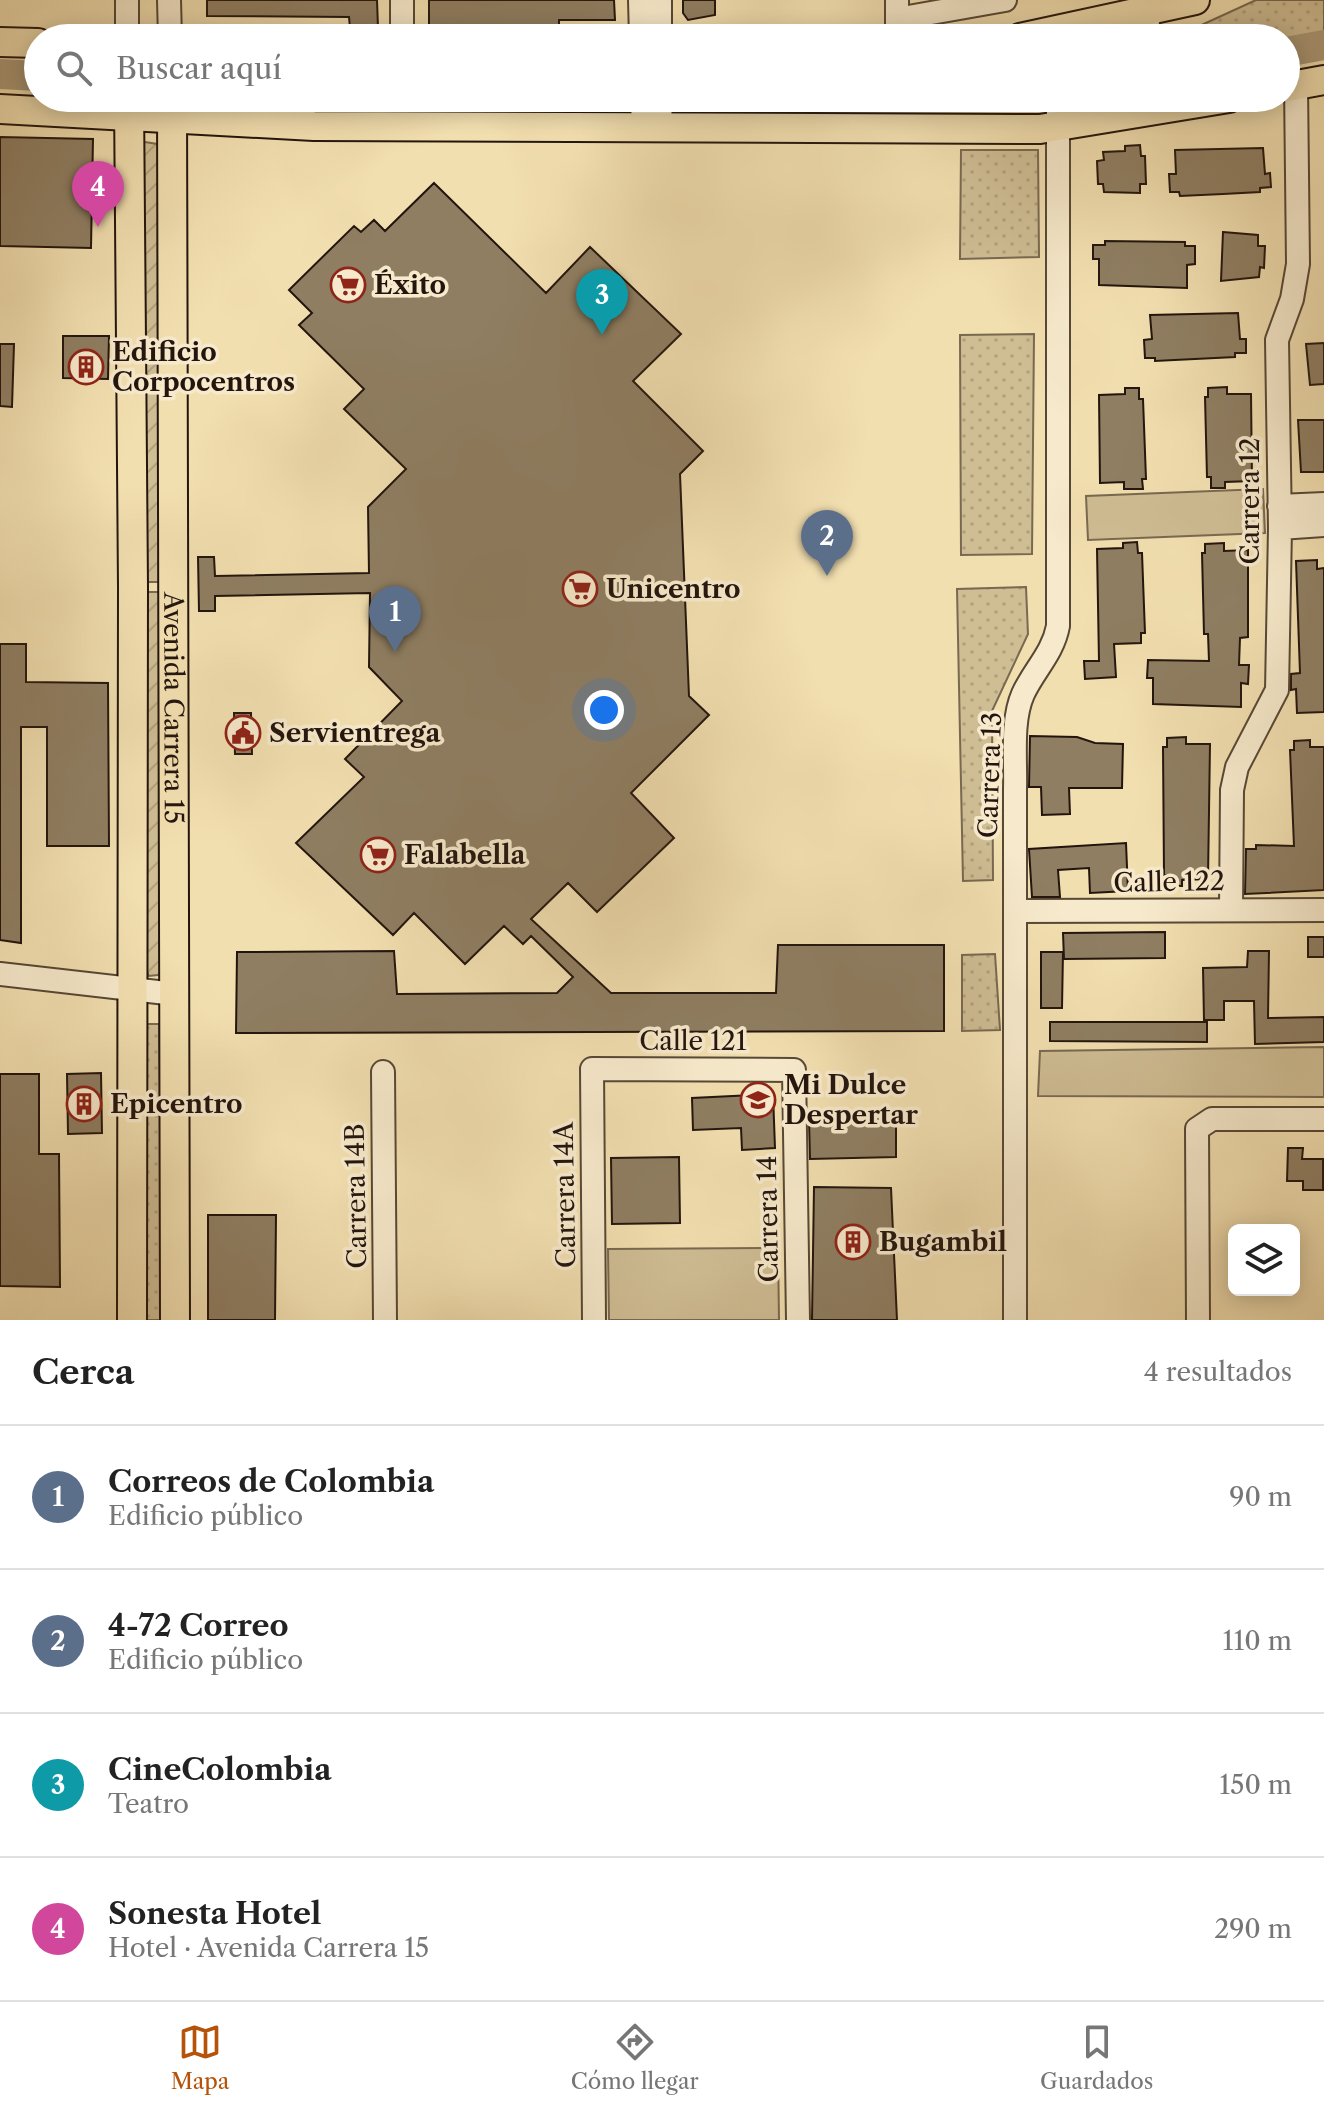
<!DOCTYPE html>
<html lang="es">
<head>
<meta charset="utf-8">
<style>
  body { margin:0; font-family:"Libre Caslon Text",serif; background:#f6f6f6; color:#222 }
  .controls { position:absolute; right:24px; bottom:24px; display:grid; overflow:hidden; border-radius:12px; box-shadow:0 4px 20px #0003 }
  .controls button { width:72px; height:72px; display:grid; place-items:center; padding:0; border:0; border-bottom:2px solid #e0e0e0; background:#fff; color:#222; font:40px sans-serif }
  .you { position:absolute; left:604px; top:710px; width:28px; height:28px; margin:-20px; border:6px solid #fff; border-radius:50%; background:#1a73e8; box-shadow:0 0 0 12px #1a73e833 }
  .badge { display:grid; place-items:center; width:52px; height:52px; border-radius:50%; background:#b45309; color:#fff; font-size:26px; font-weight:700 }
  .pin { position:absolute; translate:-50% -66px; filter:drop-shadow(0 2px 4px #0008) }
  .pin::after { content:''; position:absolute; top:42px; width:28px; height:24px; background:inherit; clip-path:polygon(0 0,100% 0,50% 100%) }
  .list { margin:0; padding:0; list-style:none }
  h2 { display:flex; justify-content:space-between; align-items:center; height:104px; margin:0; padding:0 32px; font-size:34px }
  h2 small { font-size:26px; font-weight:400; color:#767676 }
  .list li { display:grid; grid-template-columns:52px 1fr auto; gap:24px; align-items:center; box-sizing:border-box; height:144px; padding:0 32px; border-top:2px solid #e0e0e0 }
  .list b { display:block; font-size:30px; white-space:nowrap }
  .list p { margin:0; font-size:26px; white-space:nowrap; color:#767676 }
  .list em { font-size:26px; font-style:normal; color:#767676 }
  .icon { flex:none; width:44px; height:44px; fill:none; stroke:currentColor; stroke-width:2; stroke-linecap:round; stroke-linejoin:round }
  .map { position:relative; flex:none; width:1324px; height:1320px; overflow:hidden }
  .search { position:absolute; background:#fff; box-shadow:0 4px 20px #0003; left:24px; right:24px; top:24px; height:88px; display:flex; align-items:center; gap:20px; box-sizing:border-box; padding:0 28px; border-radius:44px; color:#767676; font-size:30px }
  .sheet { height:680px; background:#fff }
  nav { display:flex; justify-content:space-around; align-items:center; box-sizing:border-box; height:112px; border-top:2px solid #e0e0e0; background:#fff; font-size:22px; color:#767676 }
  nav a { display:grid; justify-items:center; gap:4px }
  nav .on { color:#b45309 }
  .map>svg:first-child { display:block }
  .grass { fill:url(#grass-dots); stroke:#796951; stroke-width:2 }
  .park { fill:#cfbd94; stroke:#796951; stroke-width:2 }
  .garden { fill:url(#garden-furrows); stroke:#796951; stroke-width:2 }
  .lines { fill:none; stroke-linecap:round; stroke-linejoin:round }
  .river { stroke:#ac9a79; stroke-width:30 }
  .building { fill:#8f7e62; stroke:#23150e; stroke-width:2 }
  .minor-casing { stroke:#574836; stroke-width:26 }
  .major-casing { stroke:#23150e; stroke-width:32 }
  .minor { stroke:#f7eacc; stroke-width:22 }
  .major { stroke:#f2dfb0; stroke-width:28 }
  .labels { text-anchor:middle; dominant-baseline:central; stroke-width:7; stroke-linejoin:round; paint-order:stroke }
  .poi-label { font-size:26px; font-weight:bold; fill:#23150e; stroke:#f7eacc; text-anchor:start }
  .street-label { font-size:26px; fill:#23150e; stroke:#f7eacc }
</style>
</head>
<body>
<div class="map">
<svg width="1324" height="1320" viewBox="0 0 1324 1320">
  <defs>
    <pattern id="grass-dots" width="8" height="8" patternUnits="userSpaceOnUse" patternTransform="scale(2)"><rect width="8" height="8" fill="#cfbd94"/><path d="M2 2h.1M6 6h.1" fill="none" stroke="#b1a27e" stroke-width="1.8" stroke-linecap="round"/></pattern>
    <pattern id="garden-furrows" width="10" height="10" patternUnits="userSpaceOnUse" patternTransform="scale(2)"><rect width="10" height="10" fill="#cfbd94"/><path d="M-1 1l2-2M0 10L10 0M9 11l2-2" fill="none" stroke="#b1a27e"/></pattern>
  </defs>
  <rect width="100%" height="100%" fill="#f2dfb0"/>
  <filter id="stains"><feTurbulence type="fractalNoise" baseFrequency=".0025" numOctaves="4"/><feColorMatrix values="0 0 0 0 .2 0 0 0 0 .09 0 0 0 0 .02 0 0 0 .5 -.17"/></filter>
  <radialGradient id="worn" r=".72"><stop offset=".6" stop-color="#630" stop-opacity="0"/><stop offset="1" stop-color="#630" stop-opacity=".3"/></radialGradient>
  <!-- grass -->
  <path class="grass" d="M1256,0H1324V33L1286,41L1162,38L1195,28Z
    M961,150H1038L1039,257L960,259Z
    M1034,334L1032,554L961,555L960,335Z
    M1026,587L1028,634L992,711L993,880L963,881L957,589Z
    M995,954L1000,1030L962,1031V955Z
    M144,1024H159L163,1320H141Z"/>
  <!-- park -->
  <path class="park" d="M1263,489L1265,533L1088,540L1086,496Z
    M1324,1047V1097L1038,1096L1040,1051Z
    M778,1248L779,1320H609L608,1249Z"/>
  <!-- garden -->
  <path class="garden" d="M145,142L157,144L159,149L162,582H142L141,146Z
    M143,592H163V969L158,975L149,976L144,966Z"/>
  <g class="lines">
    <!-- river -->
    <path class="river" d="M1286,52L1324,45
      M0,74L38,76"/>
  </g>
  <!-- building -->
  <path class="building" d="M207,0H377L378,28H350L349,17L207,16Z
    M429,0H614L615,20H559V27L429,29Z
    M683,0H715V15L688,20L683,13Z
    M0,137L93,139L91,248L0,246Z
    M1140,145L1141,156H1145L1146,184H1140V193L1104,192L1103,184H1098L1097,161L1104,160L1103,152L1125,151V146Z
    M1263,148L1265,174L1270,173L1271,187L1260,188V192L1223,194L1180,196L1179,192H1170L1169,174H1176L1175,150Z
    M434,183L546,293L590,247L681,334L633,381L703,451L680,474L689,696L709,715L631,793L674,838L597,912L568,883L531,919L611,993H776L778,945H944V1031L236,1033L237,952L394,951L397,994L557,993L573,977L531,936L523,944L504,926L465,964L414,913L393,935L296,843L364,777L345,759L402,701L369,667L370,593L215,596V611H199L198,557H214L215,576L369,573L368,507L406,469L344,409L364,389L299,325L312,313L289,290L354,226L361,232L374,220L385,231Z
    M1223,232L1258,235V246H1265L1264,268L1260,267L1259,277L1221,281Z
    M1105,241L1185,242V246H1195V264L1187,265V288L1099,285V259H1093V245H1105Z
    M1238,313L1240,339H1246V353H1235V357L1155,361V358H1145L1144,340L1152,339L1150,315Z
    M63,336H109L108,379L63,378Z
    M1324,343V384L1310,385L1306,344Z
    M0,344H14L12,407L0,406Z
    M1227,387V394H1251L1252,481L1225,482V488H1211V477H1207L1205,397H1208V388Z
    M1125,388H1139V399H1143L1146,479H1142L1143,489H1124V482L1100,483L1099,395L1125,394Z
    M1298,420H1324V472H1301Z
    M1137,542L1138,553H1142L1145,633H1141V643L1114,644L1116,677L1085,679L1084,661H1099L1097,549L1123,548V543Z
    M1224,543V551L1248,550V637L1240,638L1239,665H1249L1248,684L1241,683V707L1153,704V678H1147L1148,660L1209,661L1208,634H1204L1202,553H1205V544Z
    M1317,560V569L1324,568V712L1297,713L1296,689L1291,690V674L1300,673L1296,561Z
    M0,644H26V682L108,683L109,846H47V727H21V943L0,940Z
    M234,713H251L252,754H235Z
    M1030,736L1077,737L1095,743L1123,744L1122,788H1069L1070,814L1042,815L1041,787H1029Z
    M1186,737V744H1210L1208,879L1182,880V886H1168V875H1164L1163,747H1167V738Z
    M1310,740V747H1324V890L1245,894L1246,849H1256V845L1294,846L1290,750H1294V741Z
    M1126,843L1128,891L1090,893L1089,868L1058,870L1060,897H1032L1029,849Z
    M1165,932V958L1064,959L1063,933Z
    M1308,937H1324V957H1308Z
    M1248,951H1269L1268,1018L1324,1017V1042L1255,1044L1254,1001H1224V1020H1204L1203,968L1247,967Z
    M1041,952H1063L1062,1008H1041Z
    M1050,1022H1207V1042L1050,1041Z
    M101,1073L102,1133L68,1134L67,1074Z
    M0,1074H39V1154H59L60,1287L0,1286Z
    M773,1094L775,1148L742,1150L741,1128L693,1130L692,1098Z
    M896,1119V1157L810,1159L809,1120Z
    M1288,1148H1303L1302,1159H1323V1190H1303V1181H1287Z
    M679,1157L680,1223L612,1224L611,1158Z
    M814,1187L891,1188L897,1320H812Z
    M208,1215H276L275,1320H208Z"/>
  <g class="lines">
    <!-- minor casing -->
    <g class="minor-casing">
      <path id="minor" d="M127,0V38
        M169,0L170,38
        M402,0V38
        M640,0L641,38
        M660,0V38
        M897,0V38
        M897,19L1005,0
        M1097,38L1148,22
        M642,98L643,129
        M660,98L661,129
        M1279,506L1324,504
        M1280,528L1324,525
        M1231,909L1232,790L1237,767L1277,690L1280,528L1277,340L1292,299L1298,264L1296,85
        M1015,911L1324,910
        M0,974L175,994
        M383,1072L385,1320
        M594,1320L592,1069L794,1070L798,1320
        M1015,1320V789C1016,760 1011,721 1023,694C1034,670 1053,653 1058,626V98
        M1198,1320L1197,1129L1212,1119H1324"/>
    </g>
    <!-- major casing -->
    <g class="major-casing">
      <g id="major">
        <path d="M1020,38L1195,0"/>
        <path d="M0,42L38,43"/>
        <path d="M1286,87L1324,80"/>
        <path id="s1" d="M172,98L175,1320"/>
        <path d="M129,99L133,587L132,1320"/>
        <path d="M0,109L314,126L1040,129L1229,98"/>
      </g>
    </g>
    <!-- minor -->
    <use href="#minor" class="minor"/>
    <!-- major -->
    <use href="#major" class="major"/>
  </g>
  <!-- icons -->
  <defs>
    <g id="supermarket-ring" transform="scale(1.8)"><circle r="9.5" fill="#f7eacc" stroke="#8f2418" stroke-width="1.5"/><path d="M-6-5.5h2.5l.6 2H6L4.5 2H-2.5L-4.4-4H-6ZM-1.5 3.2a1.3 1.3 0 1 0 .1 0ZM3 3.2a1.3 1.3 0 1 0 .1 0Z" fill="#8f2418"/></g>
    <g id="building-ring" transform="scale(1.8)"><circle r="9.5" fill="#f7eacc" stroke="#8f2418" stroke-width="1.5"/><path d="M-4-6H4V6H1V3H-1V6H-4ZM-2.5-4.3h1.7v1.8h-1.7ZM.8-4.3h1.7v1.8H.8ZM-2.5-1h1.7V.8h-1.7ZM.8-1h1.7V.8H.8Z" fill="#8f2418"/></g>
    <g id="civic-ring" transform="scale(1.8)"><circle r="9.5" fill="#f7eacc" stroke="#8f2418" stroke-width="1.5"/><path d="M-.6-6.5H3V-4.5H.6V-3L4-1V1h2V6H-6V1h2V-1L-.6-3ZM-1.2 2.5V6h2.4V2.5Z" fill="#8f2418"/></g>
    <g id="school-ring" transform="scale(1.8)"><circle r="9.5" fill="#f7eacc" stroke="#8f2418" stroke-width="1.5"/><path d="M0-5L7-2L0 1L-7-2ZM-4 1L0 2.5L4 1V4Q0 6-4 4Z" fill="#8f2418"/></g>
  </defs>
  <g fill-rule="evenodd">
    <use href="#supermarket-ring" x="348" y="285"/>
    <use href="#building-ring" x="86" y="367"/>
    <use href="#supermarket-ring" x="580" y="589"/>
    <use href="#civic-ring" x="243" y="733"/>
    <use href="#supermarket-ring" x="378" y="855"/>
    <use href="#school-ring" x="758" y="1100"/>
    <use href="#building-ring" x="84" y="1104"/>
    <use href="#building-ring" x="853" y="1242"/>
  </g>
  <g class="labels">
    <!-- poi labels -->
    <g class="poi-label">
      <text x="374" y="285">Éxito</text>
      <text x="112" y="352">Edificio<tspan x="112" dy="30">Corpocentros</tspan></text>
      <text x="606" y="589">Unicentro</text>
      <text x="269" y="733">Servientrega</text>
      <text x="404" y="855">Falabella</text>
      <text x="784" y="1085">Mi Dulce<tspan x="784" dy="30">Despertar</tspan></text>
      <text x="110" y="1104">Epicentro</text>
      <text x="879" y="1242">Bugambil</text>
    </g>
    <!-- street labels -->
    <g class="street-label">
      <text transform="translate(1250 501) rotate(-90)">Carrera 12</text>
      <text stroke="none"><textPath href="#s1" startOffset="610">Avenida Carrera 15</textPath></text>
      <text transform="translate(990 775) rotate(-88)">Carrera 13</text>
      <text transform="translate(1169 882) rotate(-1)">Calle 122</text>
      <text x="693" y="1041">Calle 121</text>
      <text transform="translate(565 1195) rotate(-91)">Carrera 14A</text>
      <text transform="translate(356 1196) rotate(-91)">Carrera 14B</text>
      <text transform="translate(768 1219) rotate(-91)">Carrera 14</text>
    </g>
  </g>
  <rect width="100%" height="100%" filter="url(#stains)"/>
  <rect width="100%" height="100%" fill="url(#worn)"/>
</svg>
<div class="controls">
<button><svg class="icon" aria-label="layers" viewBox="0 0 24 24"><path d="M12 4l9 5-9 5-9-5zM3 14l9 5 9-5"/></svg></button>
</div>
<div class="you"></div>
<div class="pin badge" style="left:395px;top:652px;background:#5c6f8a">1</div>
<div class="pin badge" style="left:827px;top:576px;background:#5c6f8a">2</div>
<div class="pin badge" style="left:602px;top:335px;background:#0f9aa8">3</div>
<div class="pin badge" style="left:98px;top:227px;background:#d1479c">4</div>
<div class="search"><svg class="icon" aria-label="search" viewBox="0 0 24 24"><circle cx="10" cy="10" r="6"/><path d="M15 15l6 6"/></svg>Buscar aquí</div>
</div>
<section class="sheet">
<h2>Cerca<small>4 resultados</small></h2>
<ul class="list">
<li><span class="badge" style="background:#5c6f8a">1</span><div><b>Correos de Colombia</b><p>Edificio público</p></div><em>90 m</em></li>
<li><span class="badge" style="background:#5c6f8a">2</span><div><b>4-72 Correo</b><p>Edificio público</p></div><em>110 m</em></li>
<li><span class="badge" style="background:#0f9aa8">3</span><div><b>CineColombia</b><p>Teatro</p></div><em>150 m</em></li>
<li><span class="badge" style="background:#d1479c">4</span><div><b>Sonesta Hotel</b><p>Hotel · Avenida Carrera 15</p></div><em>290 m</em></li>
</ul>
</section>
<nav>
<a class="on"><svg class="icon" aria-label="map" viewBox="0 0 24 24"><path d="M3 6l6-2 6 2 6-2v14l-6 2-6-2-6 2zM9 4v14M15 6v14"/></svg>Mapa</a>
<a><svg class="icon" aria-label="directions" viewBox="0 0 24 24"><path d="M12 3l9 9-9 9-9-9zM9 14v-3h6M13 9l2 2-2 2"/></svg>Cómo llegar</a>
<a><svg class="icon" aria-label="saved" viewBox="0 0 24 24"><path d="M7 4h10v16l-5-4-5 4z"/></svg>Guardados</a>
</nav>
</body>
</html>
